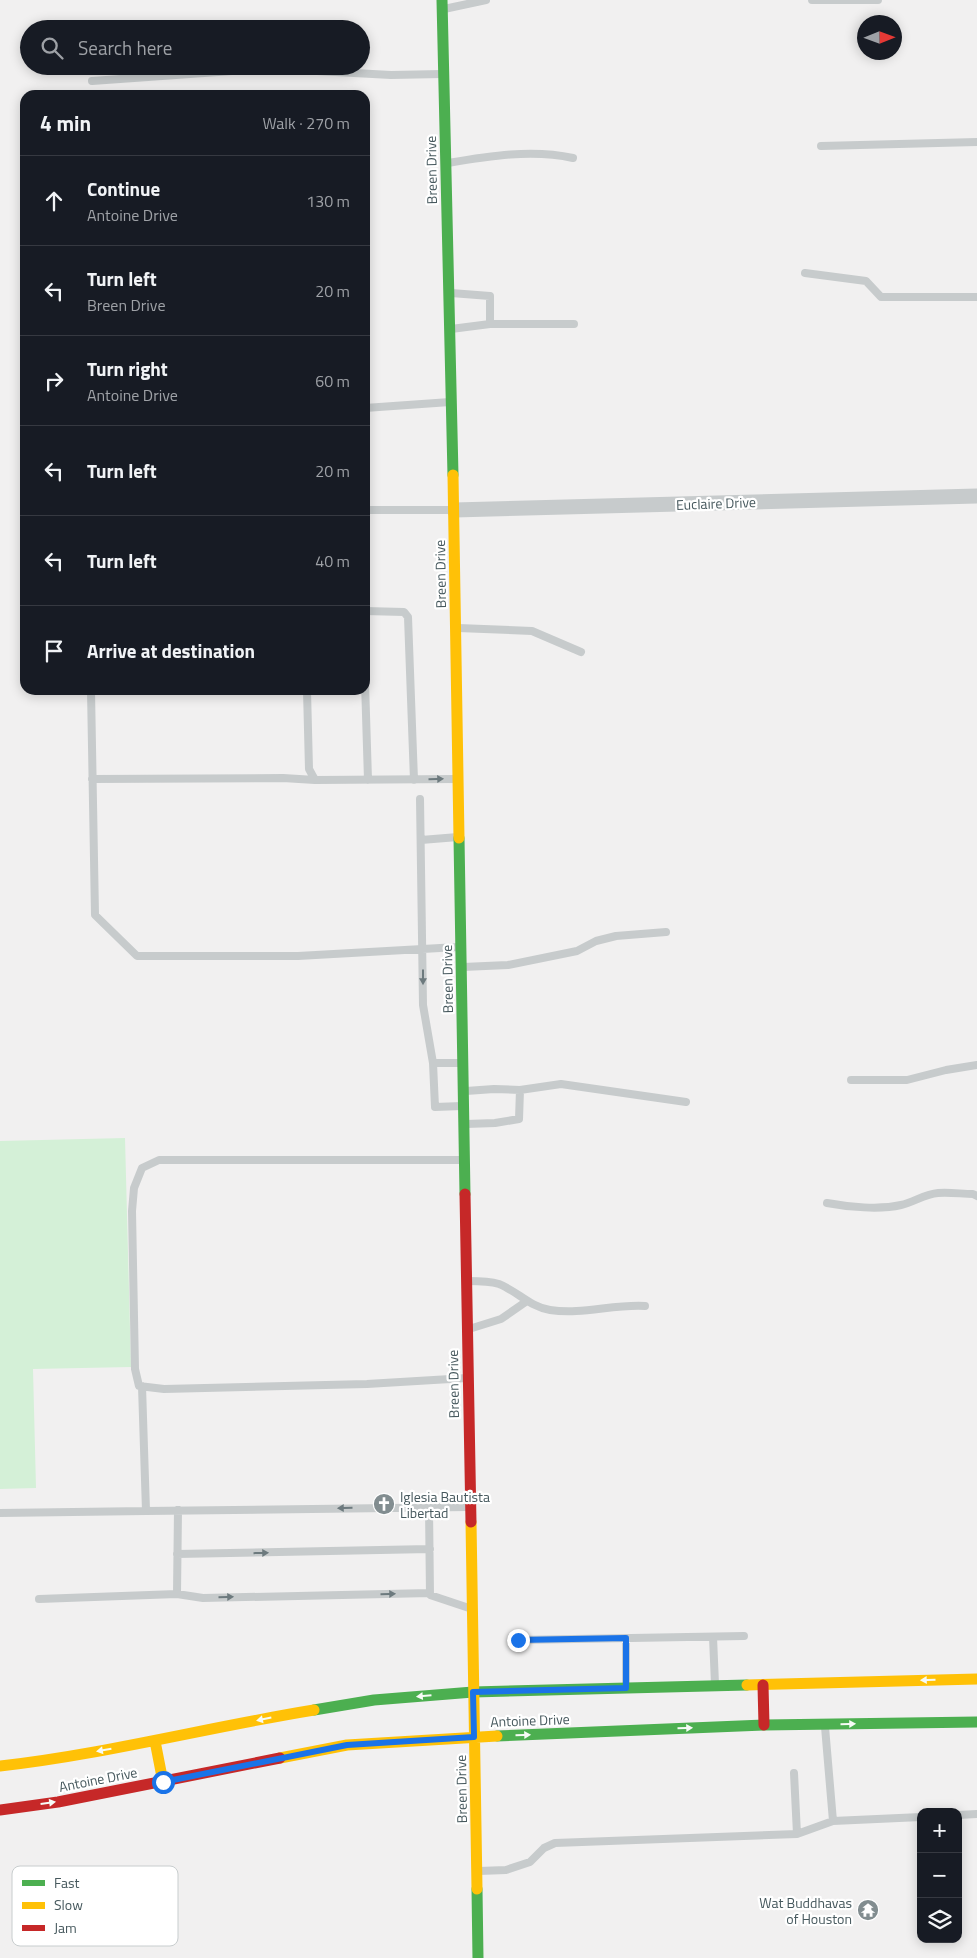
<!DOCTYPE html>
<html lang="en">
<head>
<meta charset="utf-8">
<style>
  body { margin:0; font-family:"Titillium Web",sans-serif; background:#20242c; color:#f1f3f6 }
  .controls { position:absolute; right:15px; bottom:15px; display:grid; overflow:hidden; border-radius:10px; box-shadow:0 2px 12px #0003 }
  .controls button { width:45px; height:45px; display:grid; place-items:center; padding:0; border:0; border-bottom:1px solid #363941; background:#171b24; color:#f1f3f6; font:25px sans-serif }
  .compass { position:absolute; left:857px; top:15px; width:45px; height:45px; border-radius:50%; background:#171b24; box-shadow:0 2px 12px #0003; rotate:89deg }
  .stop { position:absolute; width:15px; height:15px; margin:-11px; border:4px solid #1a73e8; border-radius:50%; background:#fff }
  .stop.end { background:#1a73e8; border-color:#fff; box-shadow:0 1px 5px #0008 }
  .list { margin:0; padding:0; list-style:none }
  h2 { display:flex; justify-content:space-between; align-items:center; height:65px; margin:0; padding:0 20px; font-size:21px }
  h2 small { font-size:16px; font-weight:400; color:#9ea1a6 }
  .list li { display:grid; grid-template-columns:32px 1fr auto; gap:15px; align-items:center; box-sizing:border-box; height:90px; padding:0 20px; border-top:1px solid #363941 }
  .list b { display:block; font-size:19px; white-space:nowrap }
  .list p { margin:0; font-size:16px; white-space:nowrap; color:#9ea1a6 }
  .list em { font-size:16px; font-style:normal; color:#9ea1a6 }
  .icon { flex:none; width:28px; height:28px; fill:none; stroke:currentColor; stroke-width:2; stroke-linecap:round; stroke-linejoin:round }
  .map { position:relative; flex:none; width:977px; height:1958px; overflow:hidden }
  .search { position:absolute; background:#171b24; box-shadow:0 2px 12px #0003; left:20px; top:20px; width:350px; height:55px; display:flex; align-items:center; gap:12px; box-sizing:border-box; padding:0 18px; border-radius:28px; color:#9ea1a6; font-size:19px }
  .panel { position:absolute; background:#171b24; box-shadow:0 2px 12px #0003; left:20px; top:90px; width:350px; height:605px; border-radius:15px }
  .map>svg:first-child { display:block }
  .green { fill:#d4f0d7 }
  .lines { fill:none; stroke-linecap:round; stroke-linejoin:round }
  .lane { stroke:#c7cbcc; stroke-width:8 }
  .street { stroke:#c7cbcc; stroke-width:15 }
  .fast { stroke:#4caf50; stroke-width:11 }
  .slow { stroke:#ffc107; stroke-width:11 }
  .jam { stroke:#c62828; stroke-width:11 }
  .oneway { fill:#6d7a7e }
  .oneway2 { fill:#f6fbf6 }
  .route { stroke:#1a73e8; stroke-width:6 }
  .labels { text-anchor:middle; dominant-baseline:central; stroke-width:4.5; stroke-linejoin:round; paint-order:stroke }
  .street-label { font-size:14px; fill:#46585d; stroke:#fff }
  .poi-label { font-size:14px; fill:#46585d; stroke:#fff; text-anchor:start }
  .key { fill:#fff; stroke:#c8cdce; stroke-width:1 }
  .key-label { font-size:14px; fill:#46585d }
</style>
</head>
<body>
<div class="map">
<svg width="977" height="1958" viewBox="0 0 977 1958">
  <rect width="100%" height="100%" fill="#f1f0f0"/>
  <!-- green -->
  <path class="green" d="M125,1138L131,1367L33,1369L36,1488L0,1489V1141Z"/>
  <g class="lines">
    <!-- lane -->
    <path class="lane" d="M812,0H878
      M444,9L486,0
      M92,81L232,71H317L391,75L442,74
      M821,146L977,142
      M448,163C489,156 532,149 573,158
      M805,273L866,281L881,297H977
      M451,293L490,296V324L451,329
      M490,324H574
      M365,408L450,402
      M365,510H452
      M365,611L404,612L408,617L414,780
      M458,628L532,631L581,652
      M365,682L368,780
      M91,690L95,915L137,956H298L458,947
      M307,690L309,769L315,780L457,779
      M92,779L283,778L315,780
      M420,799L423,1005L433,1063L435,1107L462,1106
      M421,840L458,837
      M463,967L508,965L577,951L596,941L616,936L666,932
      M433,1063H461
      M851,1080H907L946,1070L977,1065
      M520,1090L561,1084L686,1102
      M466,1091L494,1089L520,1090L519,1119L495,1123L466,1124
      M463,1160H159L142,1168L134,1188L132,1211L135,1369L139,1386L164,1389L367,1384L467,1378
      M827,1203C848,1207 880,1210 901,1205C914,1202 925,1194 938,1193C950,1192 962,1194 973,1194L977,1196
      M468,1281C478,1281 489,1281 499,1284C517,1291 530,1307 550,1310C582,1315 613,1304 645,1306
      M469,1329L501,1319L527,1301
      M429,1508L430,1595L469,1608
      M146,1511L468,1507
      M0,1513L146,1511L142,1386
      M177,1554L430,1549
      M177,1594L178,1510
      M39,1599L177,1594L203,1598L430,1593
      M713,1637L715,1684
      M626,1638V1686
      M518,1640L744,1636
      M825,1727L833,1821L921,1817
      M958,1815L977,1814
      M797,1834L833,1821
      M479,1871L506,1870L530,1862L544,1848L555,1843L797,1834L794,1773"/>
    <!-- street -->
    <path class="street" d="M454,510L977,496"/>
    <!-- fast -->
    <path class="fast" d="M442,0L453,475
      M459,838L465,1194
      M314,1710L374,1700L473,1692L747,1685
      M497,1736L764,1725L977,1722
      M477,1889L478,1958"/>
    <!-- slow -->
    <path class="slow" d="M453,475L459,838
      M471,1522L477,1889
      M747,1685L977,1679
      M155,1741L163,1782
      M280,1758L347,1745L497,1736
      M0,1766C106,1754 209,1727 314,1710"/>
    <!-- jam -->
    <path class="jam" d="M465,1194L471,1522
      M763,1685L764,1725
      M0,1810L58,1802L280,1758"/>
  </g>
  <!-- one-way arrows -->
  <defs><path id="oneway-solid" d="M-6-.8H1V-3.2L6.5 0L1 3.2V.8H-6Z" transform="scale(1.25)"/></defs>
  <g class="oneway">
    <use href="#oneway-solid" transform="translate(436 779) rotate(-2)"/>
    <use href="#oneway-solid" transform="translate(423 977) rotate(90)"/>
    <use href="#oneway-solid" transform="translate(345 1508) rotate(179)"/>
    <use href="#oneway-solid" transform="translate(261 1553) rotate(-1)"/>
    <use href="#oneway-solid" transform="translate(388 1594) rotate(-1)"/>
    <use href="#oneway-solid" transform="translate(226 1597) rotate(-1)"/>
  </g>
  <g class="oneway2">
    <use href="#oneway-solid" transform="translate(928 1680) rotate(178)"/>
    <use href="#oneway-solid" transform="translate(424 1696) rotate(175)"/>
    <use href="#oneway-solid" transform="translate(264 1719) rotate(168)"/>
    <use href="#oneway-solid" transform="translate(848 1724) rotate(-1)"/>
    <use href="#oneway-solid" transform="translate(685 1728) rotate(-2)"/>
    <use href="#oneway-solid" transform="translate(523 1735) rotate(-2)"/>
    <use href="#oneway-solid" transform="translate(104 1750) rotate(170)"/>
    <use href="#oneway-solid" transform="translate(48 1803) rotate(-8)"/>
  </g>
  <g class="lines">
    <!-- route -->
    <path class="route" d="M163,1782L347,1745L474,1737L473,1692L626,1688V1638L518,1640"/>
  </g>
  <!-- icons -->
  <defs>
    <g id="church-disc" transform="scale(1.125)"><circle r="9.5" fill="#828d90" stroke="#fff"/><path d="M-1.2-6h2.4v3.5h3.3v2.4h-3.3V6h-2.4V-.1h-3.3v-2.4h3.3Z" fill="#fff"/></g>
    <g id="temple-disc" transform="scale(1.125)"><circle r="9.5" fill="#828d90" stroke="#fff"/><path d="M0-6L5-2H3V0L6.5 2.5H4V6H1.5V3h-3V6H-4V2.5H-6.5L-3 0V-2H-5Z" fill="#fff"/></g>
  </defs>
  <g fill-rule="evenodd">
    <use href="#church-disc" x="384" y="1504"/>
    <use href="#temple-disc" x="868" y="1910"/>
  </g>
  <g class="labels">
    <!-- street labels -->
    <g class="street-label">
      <text transform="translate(431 170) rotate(-91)">Breen Drive</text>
      <text transform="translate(716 503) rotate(-2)">Euclaire Drive</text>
      <text transform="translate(440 574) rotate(-91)">Breen Drive</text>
      <text transform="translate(447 979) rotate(-91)">Breen Drive</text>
      <text transform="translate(453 1384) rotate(-91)">Breen Drive</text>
      <text transform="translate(530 1720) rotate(-2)">Antoine Drive</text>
      <text transform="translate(98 1779) rotate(-11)">Antoine Drive</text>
      <text transform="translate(461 1789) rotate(-91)">Breen Drive</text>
    </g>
    <!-- poi labels -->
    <g class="poi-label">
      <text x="400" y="1496">Iglesia Bautista<tspan x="400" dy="16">Libertad</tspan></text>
      <text x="852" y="1902" text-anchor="end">Wat Buddhavas<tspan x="852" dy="16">of Houston</tspan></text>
    </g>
  </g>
  <!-- legend -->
  <rect x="12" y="1866" width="166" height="80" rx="8" class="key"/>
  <rect x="22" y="1880" width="23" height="6" fill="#4caf50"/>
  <rect x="22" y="1902" width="23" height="7" fill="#ffc107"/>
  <rect x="22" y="1925" width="23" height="6" fill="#c62828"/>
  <g class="key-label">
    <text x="54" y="1888">Fast</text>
    <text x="54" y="1910">Slow</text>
    <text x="54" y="1933">Jam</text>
  </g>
</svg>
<div class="controls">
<button>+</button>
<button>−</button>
<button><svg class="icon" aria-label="layers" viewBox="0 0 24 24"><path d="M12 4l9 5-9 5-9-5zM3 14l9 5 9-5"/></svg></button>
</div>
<svg class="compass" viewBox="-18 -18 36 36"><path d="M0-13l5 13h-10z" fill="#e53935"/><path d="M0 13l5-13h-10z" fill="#9ea1a6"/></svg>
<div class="stop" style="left:163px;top:1782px"></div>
<div class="stop end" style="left:518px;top:1640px"></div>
<div class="search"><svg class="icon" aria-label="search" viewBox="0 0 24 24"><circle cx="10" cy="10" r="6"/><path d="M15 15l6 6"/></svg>Search here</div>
<section class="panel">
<h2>4 min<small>Walk · 270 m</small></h2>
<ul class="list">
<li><svg class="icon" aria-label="ahead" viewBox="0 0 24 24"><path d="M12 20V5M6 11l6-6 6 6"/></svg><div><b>Continue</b><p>Antoine Drive</p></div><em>130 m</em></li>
<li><svg class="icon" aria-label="left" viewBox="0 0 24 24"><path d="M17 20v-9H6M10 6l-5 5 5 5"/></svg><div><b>Turn left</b><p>Breen Drive</p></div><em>20 m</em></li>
<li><svg class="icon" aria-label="right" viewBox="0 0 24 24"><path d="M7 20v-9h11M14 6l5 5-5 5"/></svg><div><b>Turn right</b><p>Antoine Drive</p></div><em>60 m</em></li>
<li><svg class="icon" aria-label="left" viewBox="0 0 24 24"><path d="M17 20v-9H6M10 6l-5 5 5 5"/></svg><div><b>Turn left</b></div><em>20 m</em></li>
<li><svg class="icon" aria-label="left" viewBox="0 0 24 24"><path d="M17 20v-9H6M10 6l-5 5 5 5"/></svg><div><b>Turn left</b></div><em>40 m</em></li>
<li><svg class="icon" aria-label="arrive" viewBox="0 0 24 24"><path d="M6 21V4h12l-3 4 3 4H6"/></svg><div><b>Arrive at destination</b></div></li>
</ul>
</section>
</div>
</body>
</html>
